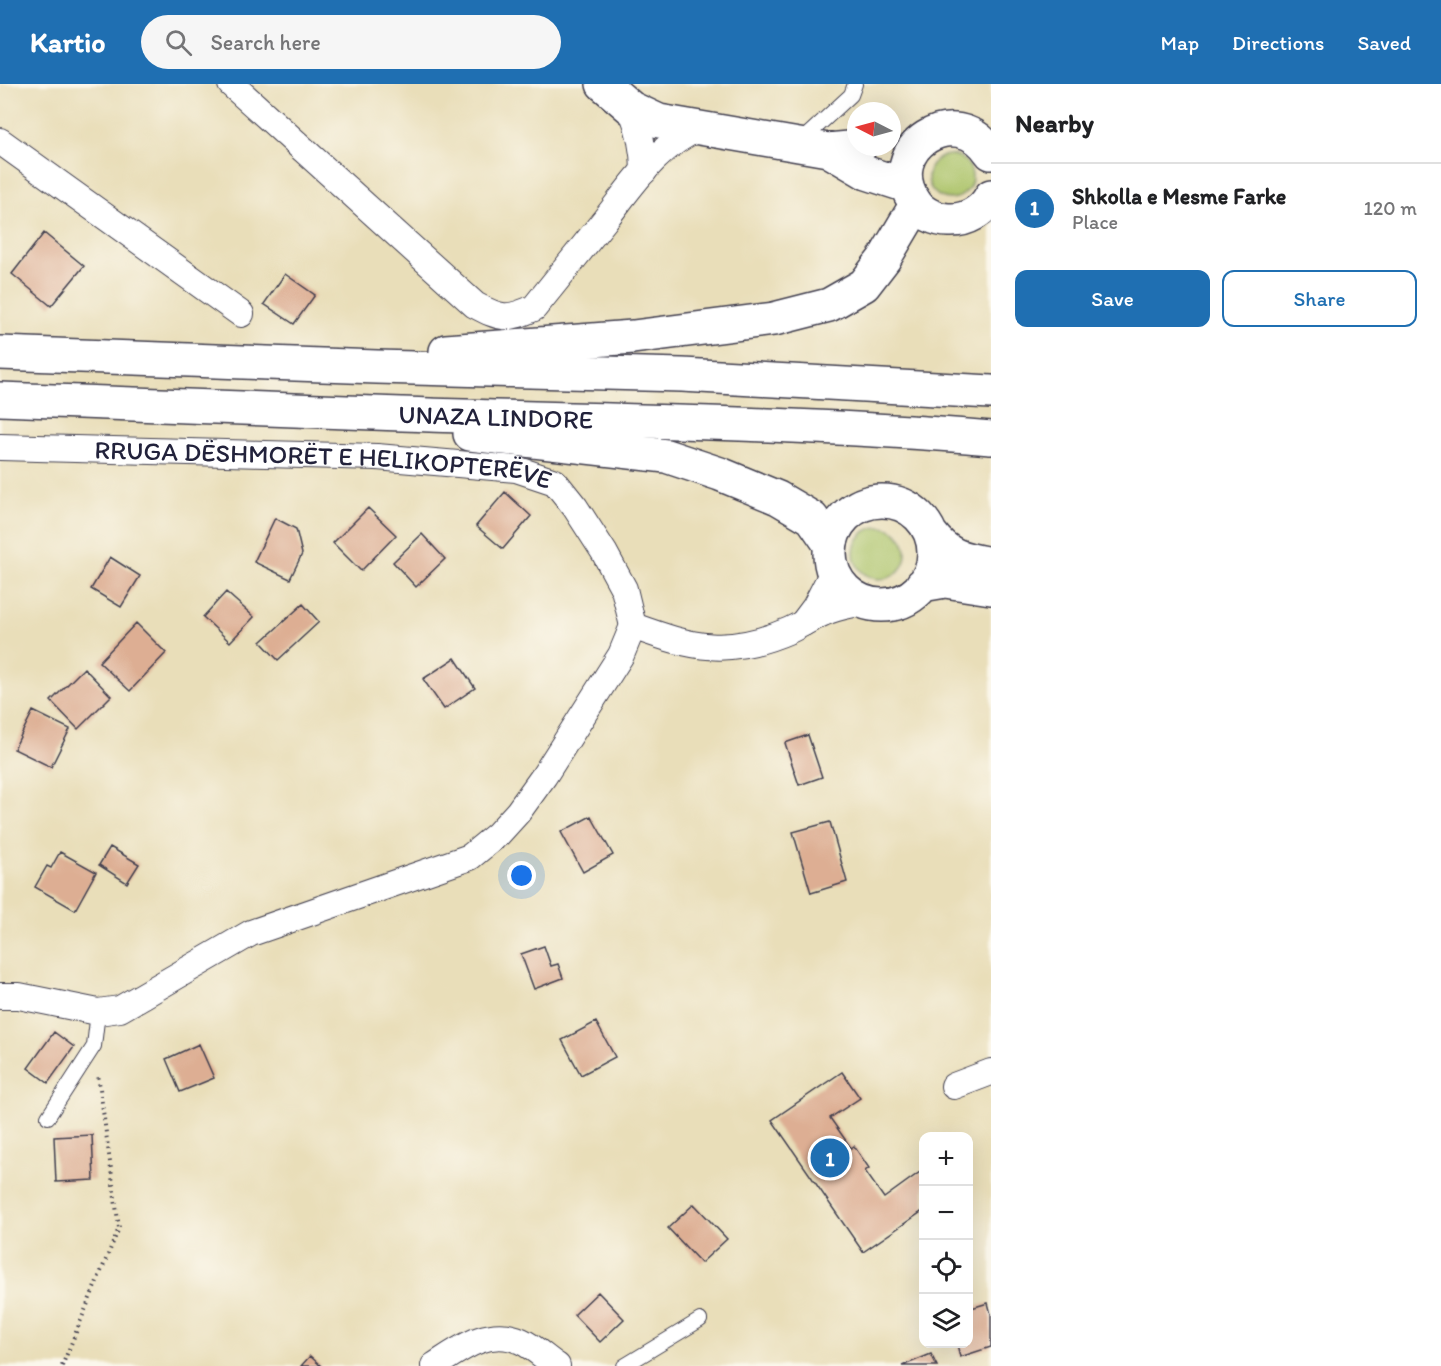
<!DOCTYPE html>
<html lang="en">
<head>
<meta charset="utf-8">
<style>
  body { margin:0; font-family:Itim,sans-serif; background:#f6f6f6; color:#202124 }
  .controls { position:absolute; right:18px; bottom:18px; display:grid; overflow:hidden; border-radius:12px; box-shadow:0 6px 24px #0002 }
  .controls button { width:54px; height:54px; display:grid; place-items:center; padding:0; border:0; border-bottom:2px solid #e0e0e0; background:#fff; color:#202124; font:30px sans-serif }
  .compass { position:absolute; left:847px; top:18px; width:54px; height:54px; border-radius:50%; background:#fff; box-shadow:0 6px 24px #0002; rotate:276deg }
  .you { position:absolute; left:522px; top:792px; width:21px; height:21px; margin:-15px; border:4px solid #fff; border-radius:50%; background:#1a73e8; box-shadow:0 0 0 9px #1a73e833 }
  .badge { display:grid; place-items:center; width:39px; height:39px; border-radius:50%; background:#1f6fb2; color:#fff; font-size:20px; font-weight:700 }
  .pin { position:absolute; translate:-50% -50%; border:3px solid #fff; box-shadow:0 2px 6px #0006 }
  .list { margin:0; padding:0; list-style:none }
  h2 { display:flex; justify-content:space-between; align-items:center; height:78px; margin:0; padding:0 24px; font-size:26px }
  h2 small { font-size:20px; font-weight:400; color:#757577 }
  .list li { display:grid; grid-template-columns:39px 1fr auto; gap:18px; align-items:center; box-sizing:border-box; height:90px; padding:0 24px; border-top:2px solid #e0e0e0 }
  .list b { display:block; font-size:22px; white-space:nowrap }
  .list p { margin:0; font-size:20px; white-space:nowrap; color:#757577 }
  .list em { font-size:20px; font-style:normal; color:#757577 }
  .actions { display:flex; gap:12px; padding:18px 24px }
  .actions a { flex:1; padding:14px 0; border:2px solid #1f6fb2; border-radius:12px; text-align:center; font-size:21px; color:#1f6fb2 }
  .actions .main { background:#1f6fb2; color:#fff }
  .icon { flex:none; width:33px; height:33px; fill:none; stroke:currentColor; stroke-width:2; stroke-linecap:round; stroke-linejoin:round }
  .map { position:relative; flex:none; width:991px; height:1282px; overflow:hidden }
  header { display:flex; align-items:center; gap:36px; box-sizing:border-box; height:84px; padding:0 30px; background:#1f6fb2; color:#fff }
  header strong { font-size:28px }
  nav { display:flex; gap:33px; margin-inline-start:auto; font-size:21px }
  .search { width:420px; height:54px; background:#f6f6f6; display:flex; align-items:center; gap:15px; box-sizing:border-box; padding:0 21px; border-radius:33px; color:#757577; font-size:22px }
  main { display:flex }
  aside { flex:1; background:#fff }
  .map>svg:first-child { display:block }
  .green { fill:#abc368; stroke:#667252; stroke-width:1.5 }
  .building { fill:#ddae93 }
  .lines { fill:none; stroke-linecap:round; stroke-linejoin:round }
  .lane-casing { stroke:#403e4e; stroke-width:16 }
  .street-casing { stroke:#403e4e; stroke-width:28 }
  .secondary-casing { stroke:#403e4e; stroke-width:36 }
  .highway-casing { stroke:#403e4e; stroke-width:36 }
  .path { stroke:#403e4e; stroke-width:4; stroke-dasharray:1.5 4.5; stroke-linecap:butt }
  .lane { stroke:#fff; stroke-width:14 }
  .street { stroke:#fff; stroke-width:26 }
  .secondary { stroke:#fff; stroke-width:33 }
  .highway { stroke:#fff; stroke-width:33 }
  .labels { text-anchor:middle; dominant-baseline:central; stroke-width:5; stroke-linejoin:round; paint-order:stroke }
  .street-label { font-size:26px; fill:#22223b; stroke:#fbf7ec }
</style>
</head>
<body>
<header>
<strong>Kartio</strong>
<div class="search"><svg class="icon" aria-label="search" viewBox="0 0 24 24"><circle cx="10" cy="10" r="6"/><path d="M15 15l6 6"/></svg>Search here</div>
<nav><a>Map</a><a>Directions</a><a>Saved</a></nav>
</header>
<main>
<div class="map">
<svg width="991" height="1282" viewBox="0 0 991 1282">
  <rect width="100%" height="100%" fill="#fbf7ec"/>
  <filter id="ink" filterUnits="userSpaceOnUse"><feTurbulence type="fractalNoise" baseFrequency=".0167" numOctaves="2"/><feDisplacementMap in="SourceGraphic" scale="12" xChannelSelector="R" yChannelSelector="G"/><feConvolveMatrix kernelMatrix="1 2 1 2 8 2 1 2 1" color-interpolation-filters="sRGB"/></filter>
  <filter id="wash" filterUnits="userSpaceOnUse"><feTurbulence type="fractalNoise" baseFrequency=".008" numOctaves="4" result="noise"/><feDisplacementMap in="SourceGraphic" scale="24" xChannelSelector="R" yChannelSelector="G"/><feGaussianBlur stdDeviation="1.35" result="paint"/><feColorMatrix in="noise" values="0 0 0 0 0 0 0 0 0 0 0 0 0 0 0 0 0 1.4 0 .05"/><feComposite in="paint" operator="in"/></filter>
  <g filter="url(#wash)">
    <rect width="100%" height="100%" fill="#e9deb9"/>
    <!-- green -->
    <path class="green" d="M928 93a22 22 0 1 1 44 0a22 22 0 1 1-44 0Z
      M854 469a26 26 0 1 1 52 0a26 26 0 1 1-52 0Z"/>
    <g id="blocks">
      <!-- building -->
      <path class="building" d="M44,149L84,182L51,222L12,190Z
        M285,190L315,211L294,240L264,220Z
        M505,408L531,432L503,465L476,442Z
        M368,424L396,451L361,487L333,459Z
        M275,434L296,445L302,470L290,495L254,478Z
        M422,450L445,475L416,503L393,478Z
        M110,473L140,492L121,523L91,505Z
        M226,508L254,533L230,558L203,533Z
        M303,520L319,538L278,576L261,558Z
        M136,539L166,569L130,607L99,578Z
        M455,574L475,604L444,625L423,595Z
        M84,584L111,612L78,645L51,617Z
        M33,627L70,645L51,683L14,665Z
        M808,651L822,693L799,701L785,659Z
        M591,732L613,771L583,788L561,748Z
        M830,738L847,798L811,809L793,748Z
        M110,763L139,780L127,799L99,781Z
        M60,768L96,788L75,826L35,803L47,782L51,784Z
        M544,862L551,882L558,880L563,894L534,905L521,870Z
        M596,938L615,973L581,991L562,956Z
        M54,948L74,963L48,999L28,984Z
        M199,960L214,994L180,1008L166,975Z
        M842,988L860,1014L830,1034L851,1064L854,1062L869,1084L865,1087L884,1114L920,1088L924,1093V1126L863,1168L772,1036Z
        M92,1051L94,1096L56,1098L54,1053Z
        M694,1120L727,1155L701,1179L668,1144Z
        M598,1208L624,1235L600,1258L574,1231Z
        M988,1219L991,1230V1263L960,1273L957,1260H968V1225Z
        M931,1270L937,1282H902Z
        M310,1272L321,1282H301Z"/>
    </g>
  </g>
  <g filter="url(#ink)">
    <use href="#blocks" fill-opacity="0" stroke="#403e4e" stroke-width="1.5"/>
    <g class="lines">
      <!-- lane casing -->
      <g class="lane-casing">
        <path id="lane" d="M799,59L851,11L855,0
          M48,1033L94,962L98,928
          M624,1282L700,1236"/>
      </g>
      <!-- street casing -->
      <g class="street-casing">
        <g id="street">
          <path d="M231,0L475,221C501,235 507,236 534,224C557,195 581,166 604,137C631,103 658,60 700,44"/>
          <path d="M631,24C640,46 644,64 644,87"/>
          <path d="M0,57L241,230"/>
          <path id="s1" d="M0,363L377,373L516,385L555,398L575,423L604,468L624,505L633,542"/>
          <path d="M803,539L815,523L833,488"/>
          <path d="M633,542C693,564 728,573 790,546C801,541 811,534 823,529C835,523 850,521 863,518"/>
          <path d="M0,912H19L98,928L120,925L251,849L470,773L498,750L518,728L544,692L621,571L633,542"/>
          <path d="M954,1002L991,988"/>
          <path d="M434,1282C460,1265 489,1242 521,1257C534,1263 545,1274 557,1282"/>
        </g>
      </g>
      <!-- secondary casing -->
      <g class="secondary-casing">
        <path id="secondary" d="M603,0L631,24L659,37L828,66L860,63
          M828,66L867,89L907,102
          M991,69C955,15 880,65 914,117C921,129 936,136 949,136C967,137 983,127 991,112
          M830 469a52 52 0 1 1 104 0a52 52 0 1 1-104 0Z
          M931,450C948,473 964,475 991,480
          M922,501L945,497L991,504"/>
      </g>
      <!-- highway casing -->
      <g class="highway-casing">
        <g id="highway">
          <path d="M446,267L633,253L774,235L829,221L864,201L884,175L916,121"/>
          <path d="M0,269L377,283L682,291L991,308"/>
          <path id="s2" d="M0,315C125,319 249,325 374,329C580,337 785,337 991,354"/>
          <path d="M470,350L666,372L720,390L778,414L812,434L830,460"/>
        </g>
      </g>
      <!-- path -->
      <path class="path" d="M62,1282L119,1144L98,990"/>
      <!-- lane -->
      <use href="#lane" class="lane"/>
      <!-- street -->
      <use href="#street" class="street"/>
      <!-- secondary -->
      <use href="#secondary" class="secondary"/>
      <!-- highway -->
      <use href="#highway" class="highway"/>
    </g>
  </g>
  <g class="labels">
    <!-- street labels -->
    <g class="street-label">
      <text stroke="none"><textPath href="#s2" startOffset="496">UNAZA LINDORE</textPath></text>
      <text stroke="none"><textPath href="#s1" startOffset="324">RRUGA DËSHMORËT E HELIKOPTERËVE</textPath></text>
    </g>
  </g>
</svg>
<div class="controls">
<button>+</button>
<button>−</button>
<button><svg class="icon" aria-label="locate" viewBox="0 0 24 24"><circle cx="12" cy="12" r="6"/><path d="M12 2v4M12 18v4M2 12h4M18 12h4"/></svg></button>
<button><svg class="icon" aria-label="layers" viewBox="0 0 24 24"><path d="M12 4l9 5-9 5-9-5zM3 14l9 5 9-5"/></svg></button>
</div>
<svg class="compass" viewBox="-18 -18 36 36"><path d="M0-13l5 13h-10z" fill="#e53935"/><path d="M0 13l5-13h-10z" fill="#757577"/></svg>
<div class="you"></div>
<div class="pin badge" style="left:830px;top:1074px">1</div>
</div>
<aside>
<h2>Nearby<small></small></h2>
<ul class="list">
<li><span class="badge">1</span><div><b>Shkolla e Mesme Farke</b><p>Place</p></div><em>120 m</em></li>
</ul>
<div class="actions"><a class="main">Save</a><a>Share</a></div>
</aside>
</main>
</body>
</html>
